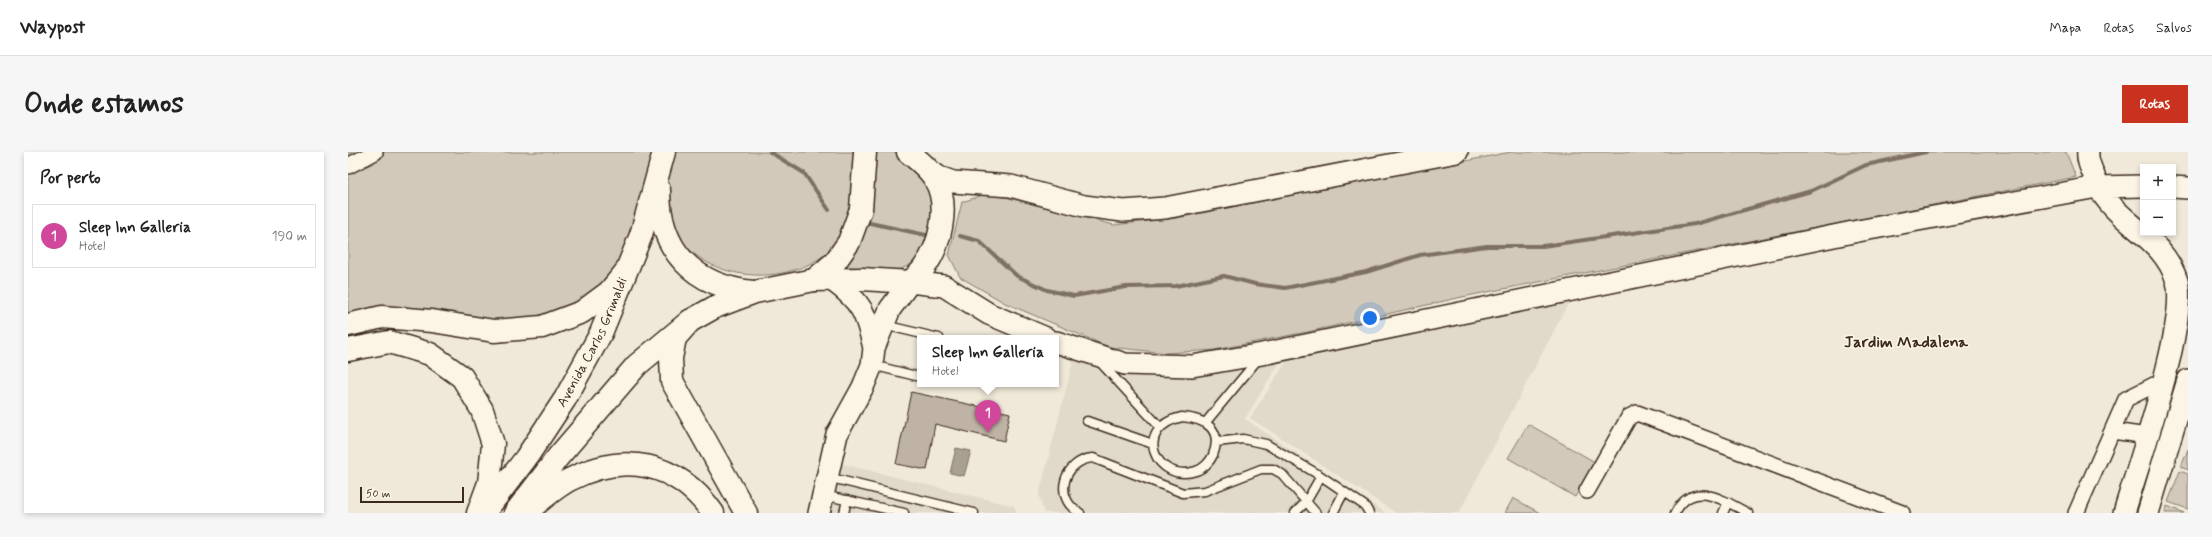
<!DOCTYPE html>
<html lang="pt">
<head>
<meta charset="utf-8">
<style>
  body { margin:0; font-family:Mynerve,sans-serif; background:#f6f6f6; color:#222 }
  .controls { position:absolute; right:12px; top:12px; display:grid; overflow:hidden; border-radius:0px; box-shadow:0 2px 6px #0003 }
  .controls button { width:36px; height:36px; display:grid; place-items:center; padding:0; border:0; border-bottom:1px solid #e0e0e0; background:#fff; color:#222; font:20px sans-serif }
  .scale { position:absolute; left:12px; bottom:10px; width:104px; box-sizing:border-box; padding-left:4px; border:2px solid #3b2a1e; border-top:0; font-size:11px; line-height:14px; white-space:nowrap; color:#3b2a1e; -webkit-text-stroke:3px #fcf5e5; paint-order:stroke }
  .you { position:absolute; left:1022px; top:166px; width:14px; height:14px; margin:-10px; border:3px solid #fff; border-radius:50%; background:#1a73e8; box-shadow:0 0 0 6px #1a73e833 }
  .badge { display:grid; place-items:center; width:26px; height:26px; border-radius:50%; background:#c8321e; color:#fff; font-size:13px; font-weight:700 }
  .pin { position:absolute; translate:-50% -33px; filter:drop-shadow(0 1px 2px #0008) }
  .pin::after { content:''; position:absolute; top:21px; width:14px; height:12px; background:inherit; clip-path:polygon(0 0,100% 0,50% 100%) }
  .popup { position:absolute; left:569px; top:183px; width:142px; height:52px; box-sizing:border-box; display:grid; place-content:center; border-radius:0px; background:#fff; filter:drop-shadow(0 1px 3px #0005); font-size:13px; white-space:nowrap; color:#767676 }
  .popup b { font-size:15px; color:#222 }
  .popup::after { content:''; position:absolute; left:50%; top:100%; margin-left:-8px; border:8px solid transparent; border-top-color:#fff }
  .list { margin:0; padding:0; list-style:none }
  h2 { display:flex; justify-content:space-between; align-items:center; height:52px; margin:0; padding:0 16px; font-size:17px }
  h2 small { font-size:13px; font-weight:400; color:#767676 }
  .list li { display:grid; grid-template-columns:26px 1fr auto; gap:12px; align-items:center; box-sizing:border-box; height:64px; margin:0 8px 8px; padding:0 8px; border:1px solid #e0e0e0; border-radius:0px }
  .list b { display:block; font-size:15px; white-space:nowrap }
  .list p { margin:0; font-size:13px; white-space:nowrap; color:#767676 }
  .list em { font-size:13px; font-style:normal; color:#767676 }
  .map { position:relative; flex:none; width:1840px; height:361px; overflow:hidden; border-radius:0px }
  header { display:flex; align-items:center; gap:24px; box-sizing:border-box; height:56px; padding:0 20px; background:#fff; border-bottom:1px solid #e0e0e0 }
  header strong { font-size:19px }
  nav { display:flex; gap:22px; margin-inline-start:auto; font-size:14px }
  .intro { display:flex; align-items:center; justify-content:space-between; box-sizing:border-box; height:96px; padding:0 24px }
  h1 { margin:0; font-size:28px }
  .button { padding:10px 18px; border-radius:0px; background:#c8321e; color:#fff; font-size:14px; font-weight:700 }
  main { display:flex; gap:24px; padding:0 24px }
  aside { flex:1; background:#fff; border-radius:0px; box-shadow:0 2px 6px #0003 }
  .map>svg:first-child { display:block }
  .built { fill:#e1d9c9 }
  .green { fill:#d2c9ba; stroke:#867a6c }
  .water { fill:#aaa091; stroke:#7e7163 }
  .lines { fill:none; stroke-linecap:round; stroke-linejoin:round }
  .stream { stroke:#7e7163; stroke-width:4 }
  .building { fill:#beb3a4; stroke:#3b2a1e }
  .lane-casing { stroke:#3b2a1e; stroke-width:11 }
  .street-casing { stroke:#3b2a1e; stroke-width:18 }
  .secondary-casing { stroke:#3b2a1e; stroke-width:24 }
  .primary-casing { stroke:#3b2a1e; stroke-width:25 }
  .highway-casing { stroke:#3b2a1e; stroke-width:25 }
  .lane { stroke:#fcf5e5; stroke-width:8 }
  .street { stroke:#fcf5e5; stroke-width:15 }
  .secondary { stroke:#fcf5e5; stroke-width:21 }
  .primary { stroke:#fcf5e5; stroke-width:22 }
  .highway { stroke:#fcf5e5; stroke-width:22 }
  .labels { text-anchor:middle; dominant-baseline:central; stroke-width:3; stroke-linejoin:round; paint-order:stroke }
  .street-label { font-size:14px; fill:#3b2a1e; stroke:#fcf5e5 }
  .quarter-label { font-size:16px; font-weight:bold; fill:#3b2a1e; stroke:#fcf5e5 }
</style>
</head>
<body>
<header>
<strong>Waypost</strong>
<nav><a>Mapa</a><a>Rotas</a><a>Salvos</a></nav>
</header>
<div class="intro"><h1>Onde estamos</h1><a class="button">Rotas</a></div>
<main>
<aside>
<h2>Por perto<small></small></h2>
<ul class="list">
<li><span class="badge" style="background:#d1479c">1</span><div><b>Sleep Inn Galleria</b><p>Hotel</p></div><em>190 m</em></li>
</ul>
</aside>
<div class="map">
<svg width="1840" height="361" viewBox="0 0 1840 361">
  <rect width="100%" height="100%" fill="#f0e9d9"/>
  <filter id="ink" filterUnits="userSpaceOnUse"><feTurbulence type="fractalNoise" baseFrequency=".025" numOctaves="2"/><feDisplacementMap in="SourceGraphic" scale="8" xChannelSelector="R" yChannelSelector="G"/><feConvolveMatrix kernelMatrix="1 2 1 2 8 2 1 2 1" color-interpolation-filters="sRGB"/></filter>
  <g filter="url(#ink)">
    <!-- built -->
    <path class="built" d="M1223,146L1111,361H1048L902,266L941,205Z
      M726,206L775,220L847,225L933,208L897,267L1038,361H696L691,343Z
      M482,309L666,354L669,361H471Z"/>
    <!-- green -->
    <path class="green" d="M0,0H313L261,140L210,164L147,169L95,159L34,165L0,173Z
      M322,0H509C507,26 509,53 498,77C468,137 360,139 328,80C324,72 318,40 318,30C318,20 321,10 322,0Z
      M523,0H550L573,21L584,45L586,73L570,106L560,114L548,119L491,114Z
      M1163,0H1718L1728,25L1114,145L964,179L866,198L819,201L761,195L657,151L612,125L601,103L614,50L641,41L766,73L829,66Z
      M1180,272L1247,310L1227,345L1160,306Z
      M1840,297V318L1833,315Z
      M1832,319L1840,322V357L1820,350Z
      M1165,346L1192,361H1157Z
      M1819,354L1836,361H1817Z"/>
    <!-- water -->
    <path class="water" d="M608,296L623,299L616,324L602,321Z"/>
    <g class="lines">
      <!-- stream -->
      <path class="stream" d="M422,0L456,21L481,58
        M522,71L578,83
        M612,84L631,89L669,124L699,138L726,144L778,135L828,134L876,124L907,132L937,136L1018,120L1072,103L1139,94H1195L1347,72L1463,39L1518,13L1578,0"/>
    </g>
    <!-- building -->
    <path class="building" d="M563,240L662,261L656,289L587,272L579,318L548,312Z"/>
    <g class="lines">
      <!-- lane casing -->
      <g class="lane-casing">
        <path id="lane" d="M536,173L591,186
          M751,209L811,274
          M524,213L572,225
          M834,265C858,267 875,277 865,303C862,310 855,317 848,319C808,332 783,276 834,265Z
          M739,269L805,292
          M858,270L911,206
          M869,290L895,287L918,292L973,324L1017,354L1021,361
          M479,325L626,361
          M475,343L556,361
          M496,361L499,348
          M732,361C704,346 716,308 745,306L835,341L857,339L913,317H925L934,322L968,361
          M947,361L958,350L973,324
          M985,361L996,340
          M1327,361C1345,327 1375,348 1400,361
          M1375,361L1380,350"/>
      </g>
      <!-- street casing -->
      <g class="street-casing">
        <path id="street" d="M0,14L27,0
          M1765,279L1799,284
          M1239,339L1281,265L1289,261L1554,361
          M1728,361L1778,247L1816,228"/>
      </g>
      <!-- secondary casing -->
      <g class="secondary-casing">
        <path id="secondary" d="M1740,0C1739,7 1742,14 1745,21C1760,71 1813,79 1829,129C1840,172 1790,313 1776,361
          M581,18L591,25L605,30L663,34L736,54L775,59L817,56L1109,0
          M1825,35L1840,36
          M484,128C514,150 518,161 526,196
          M708,190L777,212L844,214L914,202L1510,79L1749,35L1795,34
          M471,361L489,282L515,235L524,213L526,196L542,157L562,130L596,134L641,162L698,186
          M1800,361L1840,228"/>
      </g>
      <!-- primary casing -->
      <g class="primary-casing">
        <g id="primary">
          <path d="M311,38C311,99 346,134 405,140"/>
          <path d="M466,128L514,127L562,130C566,126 572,122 575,117C592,95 602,55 588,29C582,17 570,8 560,0"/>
          <path id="s1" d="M136,361L178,306L217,247L253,181L293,83L316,0"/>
          <path d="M167,361L210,305L289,213L342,169L367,155L407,140L466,128L487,110L501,90L513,57L517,0"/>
        </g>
      </g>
      <!-- highway casing -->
      <g class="highway-casing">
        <path id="highway" d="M342,169L327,186L323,206L324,229L398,361
          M0,173L34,165L84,169L146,179L194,175L234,160L261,140L276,122
          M0,198L41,190L82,202L114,225L134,258L145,292L141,331L130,361
          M177,361C191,350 206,336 221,328C276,299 329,310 365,361"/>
      </g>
      <!-- lane -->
      <use href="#lane" class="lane"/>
      <!-- street -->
      <use href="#street" class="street"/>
      <!-- secondary -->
      <use href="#secondary" class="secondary"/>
      <!-- primary -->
      <use href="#primary" class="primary"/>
      <!-- highway -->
      <use href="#highway" class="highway"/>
    </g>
  </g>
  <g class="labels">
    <!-- street labels -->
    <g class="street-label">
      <text stroke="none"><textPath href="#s1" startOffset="203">Avenida Carlos Grimaldi</textPath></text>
    </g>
    <!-- quarter labels -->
    <g class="quarter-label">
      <text x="1558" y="190">Jardim Madalena</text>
    </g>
  </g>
</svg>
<div class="controls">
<button>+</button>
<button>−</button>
</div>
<div class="scale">50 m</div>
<div class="you"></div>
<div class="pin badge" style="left:640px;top:281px;background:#d1479c">1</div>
<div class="popup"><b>Sleep Inn Galleria</b>Hotel</div>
</div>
</main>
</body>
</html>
